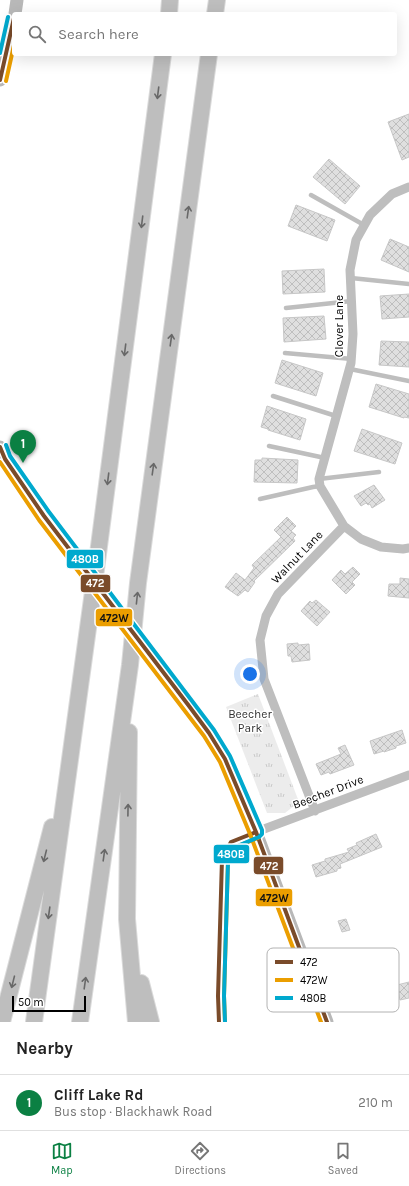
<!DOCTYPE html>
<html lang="en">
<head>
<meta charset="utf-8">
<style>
  body { margin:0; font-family:Karla,sans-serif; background:#f2f2f2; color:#222 }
  .scale { position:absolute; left:12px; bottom:10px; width:74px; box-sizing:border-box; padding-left:4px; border:2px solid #000; border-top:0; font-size:11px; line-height:14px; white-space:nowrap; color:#000; -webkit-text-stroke:3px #fff; paint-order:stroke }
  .you { position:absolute; left:250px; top:674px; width:14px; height:14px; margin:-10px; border:3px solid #fff; border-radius:50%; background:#1a73e8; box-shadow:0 0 0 6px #1a73e833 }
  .badge { display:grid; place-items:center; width:26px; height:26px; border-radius:50%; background:#0b8043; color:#fff; font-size:13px; font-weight:700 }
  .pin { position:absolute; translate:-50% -33px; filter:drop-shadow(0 1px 2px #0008) }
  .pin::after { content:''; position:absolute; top:21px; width:14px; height:12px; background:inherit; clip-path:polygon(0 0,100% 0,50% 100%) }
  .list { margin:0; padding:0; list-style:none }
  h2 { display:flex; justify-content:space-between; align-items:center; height:52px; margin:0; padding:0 16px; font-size:17px }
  h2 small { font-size:13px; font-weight:400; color:#767676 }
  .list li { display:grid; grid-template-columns:26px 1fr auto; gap:12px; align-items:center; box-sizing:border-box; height:56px; padding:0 16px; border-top:1px solid #e0e0e0 }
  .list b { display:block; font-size:15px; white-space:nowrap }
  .list p { margin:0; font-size:13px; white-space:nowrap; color:#767676 }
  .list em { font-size:13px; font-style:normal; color:#767676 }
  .icon { flex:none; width:22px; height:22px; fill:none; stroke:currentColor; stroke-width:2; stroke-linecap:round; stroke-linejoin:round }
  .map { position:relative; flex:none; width:409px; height:1022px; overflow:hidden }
  .search { position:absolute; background:#fff; box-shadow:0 4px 16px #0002; left:12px; right:12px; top:12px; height:44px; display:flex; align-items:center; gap:10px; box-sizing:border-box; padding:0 14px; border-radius:4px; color:#767676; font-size:15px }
  .sheet { height:108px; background:#fff }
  nav { display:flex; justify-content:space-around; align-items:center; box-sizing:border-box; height:56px; border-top:1px solid #e0e0e0; background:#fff; font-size:11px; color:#767676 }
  nav a { display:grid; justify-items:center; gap:2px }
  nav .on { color:#0b8043 }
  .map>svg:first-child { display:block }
  .grass { fill:url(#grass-tufts) }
  .building { fill:url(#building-cross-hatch); stroke:#c7c7c7 }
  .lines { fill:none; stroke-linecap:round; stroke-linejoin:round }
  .highway-casing { stroke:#dbdbdb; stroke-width:18 }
  .lane { stroke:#bebebe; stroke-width:4.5 }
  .street { stroke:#bebebe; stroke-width:9 }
  .secondary { stroke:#b8b8b8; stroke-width:13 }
  .highway { stroke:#bebebe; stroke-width:16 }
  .secondary-bridge { stroke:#b8b8b8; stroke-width:13 }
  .bus-1-casing { stroke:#fff; stroke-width:7 }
  .bus-2-casing { stroke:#fff; stroke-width:7 }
  .bus-3-casing { stroke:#fff; stroke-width:7 }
  .bus-1 { stroke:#7a4b2a; stroke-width:4 }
  .bus-2 { stroke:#eb9e00; stroke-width:4 }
  .bus-3 { stroke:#00a9ce; stroke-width:4 }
  .oneway { stroke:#686868 }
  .labels { text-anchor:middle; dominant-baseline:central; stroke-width:3; stroke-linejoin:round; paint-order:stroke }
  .street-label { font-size:12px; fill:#000; stroke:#fff }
  .park-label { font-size:12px; fill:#333; stroke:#fff }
  .key { fill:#fff; stroke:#b2b2b2; stroke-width:1 }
  .key-label { font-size:11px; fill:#000 }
  .line-badge { stroke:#fff; stroke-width:1.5 }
  .badge-label { font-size:11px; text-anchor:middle; font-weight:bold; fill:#fff }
  .pale-badge-label { font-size:11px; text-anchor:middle; font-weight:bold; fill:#111 }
</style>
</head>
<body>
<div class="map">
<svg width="409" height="1022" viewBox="0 0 409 1022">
  <defs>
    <pattern id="grass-tufts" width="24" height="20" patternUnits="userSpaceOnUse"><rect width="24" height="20" fill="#ececec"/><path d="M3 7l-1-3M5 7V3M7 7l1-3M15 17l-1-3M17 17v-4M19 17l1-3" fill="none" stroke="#c9c9c9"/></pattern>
    <pattern id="building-cross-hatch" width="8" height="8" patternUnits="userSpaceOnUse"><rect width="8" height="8" fill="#dfdfdf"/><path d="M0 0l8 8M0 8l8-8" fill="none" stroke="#bebebe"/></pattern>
  </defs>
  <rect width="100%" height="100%" fill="#fff"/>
  <!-- grass -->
  <path class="grass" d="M258,694L299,802L285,813H267L226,707Z"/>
  <!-- building -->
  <path class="building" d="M409,114V157L402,160L388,122Z
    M329,159L360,186L345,204L313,177Z
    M296,205L335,220L327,241L288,226Z
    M390,239L409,247V272L381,260Z
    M324,269L325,292L283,294L282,271Z
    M409,294V317L382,319L380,296Z
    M324,316L326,339L284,342L283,318Z
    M381,341L409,342V367L379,365Z
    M282,360L323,373L316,396L275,383Z
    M376,384L409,394V418L404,417V418L369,407Z
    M267,406L306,419L300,440L268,430V429L261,427Z
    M362,429L402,443L395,464L354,451Z
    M262,458L298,460L297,483L254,482L255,460H262Z
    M374,485L385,500L372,508L370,504L368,505L366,503L361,506L354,496Z
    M287,517L296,526L291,531L296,535L293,538L295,541L254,581L255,582L248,592L245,590L238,596L225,587L236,573L245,580L254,568L252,565L281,537L274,530Z
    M353,567L360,574L352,582L355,585L346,594L332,580L341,570L345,574Z
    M400,578L409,579V598L388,596L389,584H400Z
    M316,600L330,612L317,626L301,611L310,601L312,603Z
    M298,643V645L309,644L310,660L292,662L291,656H288L287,644Z
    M402,730L406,743L396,746V748L384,752V751L374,754L370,741Z
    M345,745L354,765L330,774L329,772L321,775L316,764L341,754L338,748Z
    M376,834L382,847L340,864L341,868L337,869V871L316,877L312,865L325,861V859L349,852L347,849L357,845L356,843Z
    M346,919L350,930L342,932L338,921Z
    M409,982V998L400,1000L397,985Z"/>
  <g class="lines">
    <!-- highway casing -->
    <g class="highway-casing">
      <path id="highway" d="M169,14L170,0
        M215,14L217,0
        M129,732L127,919L136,1022
        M141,983L151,1022
        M2,1022L52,827
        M34,1022L95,577L163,54
        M80,1022L130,665L138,583L209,54"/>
    </g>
    <!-- lane -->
    <path class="lane" d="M311,195L364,225
      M351,278L409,284
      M286,308L352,301
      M285,353L352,359
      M350,369L409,381
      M273,396L336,416
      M269,446L325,458
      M319,479L379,472
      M260,499L313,487L320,486
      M219,1022L218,996L222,859L231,842L254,833"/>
    <!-- street -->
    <path class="street" d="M409,187L392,194L370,215L356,240L350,270L353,334L351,363L319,479L320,486L344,526L361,539L381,547L403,549L409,548
      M315,811L264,679L260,640L266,616L278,594L344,526
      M256,832L409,775"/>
    <!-- secondary -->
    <path class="secondary" d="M15,14L17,0
      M0,80L14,18
      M0,447L5,459L44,516
      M189,706L209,733L225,759L256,832L327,1022"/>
    <!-- highway -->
    <use href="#highway" class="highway"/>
    <!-- secondary-bridge -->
    <path class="secondary-bridge" d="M44,516L189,706"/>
    <!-- bus-1 casing -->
    <g class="bus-1-casing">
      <path id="bus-1" d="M0,80L14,18
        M0,447L5,459L44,516L189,706L209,733L225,759L256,832L327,1022
        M219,1022L218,996L222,859L231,842L256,832"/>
    </g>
    <!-- bus-2 casing -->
    <g class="bus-2-casing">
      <path id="bus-2" d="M6,81L14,45
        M0,462L39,520L204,736L220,762L250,834L321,1022
        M225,1022L224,996L228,861L235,847L258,838"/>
    </g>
    <!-- bus-3 casing -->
    <g class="bus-3-casing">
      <path id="bus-3" d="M0,53L8,17
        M6,445L10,456L49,512L214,730L230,756L262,830V834L259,837L235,847L228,861L224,996L225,1022"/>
    </g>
    <!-- bus-1 -->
    <use href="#bus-1" class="bus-1"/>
    <!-- bus-2 -->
    <use href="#bus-2" class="bus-2"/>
    <!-- bus-3 -->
    <use href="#bus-3" class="bus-3"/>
  </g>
  <!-- one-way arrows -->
  <defs><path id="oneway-shaft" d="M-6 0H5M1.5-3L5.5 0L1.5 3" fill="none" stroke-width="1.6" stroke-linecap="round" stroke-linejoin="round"/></defs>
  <g class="oneway">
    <use href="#oneway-shaft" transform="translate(158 93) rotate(97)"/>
    <use href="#oneway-shaft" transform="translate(188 212) rotate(-82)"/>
    <use href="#oneway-shaft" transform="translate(142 222) rotate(97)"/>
    <use href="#oneway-shaft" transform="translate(171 340) rotate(-82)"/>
    <use href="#oneway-shaft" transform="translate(125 350) rotate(97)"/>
    <use href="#oneway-shaft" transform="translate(153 469) rotate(-82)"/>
    <use href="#oneway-shaft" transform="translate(108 479) rotate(97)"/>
    <use href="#oneway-shaft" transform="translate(137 598) rotate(-84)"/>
    <use href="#oneway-shaft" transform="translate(128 810) rotate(-89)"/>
    <use href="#oneway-shaft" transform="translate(104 855) rotate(-82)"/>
    <use href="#oneway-shaft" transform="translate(45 856) rotate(104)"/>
    <use href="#oneway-shaft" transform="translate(49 913) rotate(98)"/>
    <use href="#oneway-shaft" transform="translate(13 982) rotate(104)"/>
    <use href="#oneway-shaft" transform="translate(85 983) rotate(-82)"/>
  </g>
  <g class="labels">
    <!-- street labels -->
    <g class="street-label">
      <text transform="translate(339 326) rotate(-90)">Clover Lane</text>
      <text transform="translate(297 557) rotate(-46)">Walnut Lane</text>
      <text transform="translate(328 792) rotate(-21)">Beecher Drive</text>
    </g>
    <!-- park labels -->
    <g class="park-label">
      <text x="250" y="714">Beecher<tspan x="250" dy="14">Park</tspan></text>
    </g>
  </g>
  <!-- legend -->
  <rect x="267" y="948" width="132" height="64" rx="6" class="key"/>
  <rect x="275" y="960" width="18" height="4" fill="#7a4b2a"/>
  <rect x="275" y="978" width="18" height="4" fill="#eb9e00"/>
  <rect x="275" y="996" width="18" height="4" fill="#00a9ce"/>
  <g class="key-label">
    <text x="300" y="966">472</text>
    <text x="300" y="984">472W</text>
    <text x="300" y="1002">480B</text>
  </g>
  <g class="line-badge">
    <rect x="66" y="549" width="38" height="20" rx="4" fill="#00a9ce"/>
    <rect x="80" y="574" width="31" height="19" rx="4" fill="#7a4b2a"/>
    <rect x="95" y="608" width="38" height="19" rx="4" fill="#eb9e00"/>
    <rect x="213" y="844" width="37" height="20" rx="4" fill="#00a9ce"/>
    <rect x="253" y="856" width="31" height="19" rx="4" fill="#7a4b2a"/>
    <rect x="255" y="888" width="38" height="19" rx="4" fill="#eb9e00"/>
  </g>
  <g class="badge-label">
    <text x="85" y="563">480B</text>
    <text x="95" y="587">472</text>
    <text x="231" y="858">480B</text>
    <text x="269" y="870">472</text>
  </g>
  <g class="pale-badge-label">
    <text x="114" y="622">472W</text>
    <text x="274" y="902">472W</text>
  </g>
</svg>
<div class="scale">50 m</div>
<div class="you"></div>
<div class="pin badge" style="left:23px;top:463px">1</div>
<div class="search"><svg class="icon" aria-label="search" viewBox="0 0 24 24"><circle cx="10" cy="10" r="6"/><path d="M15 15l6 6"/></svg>Search here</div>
</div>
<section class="sheet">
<h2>Nearby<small></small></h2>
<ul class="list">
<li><span class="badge">1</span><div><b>Cliff Lake Rd</b><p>Bus stop · Blackhawk Road</p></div><em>210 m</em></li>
</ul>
</section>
<nav>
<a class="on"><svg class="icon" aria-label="map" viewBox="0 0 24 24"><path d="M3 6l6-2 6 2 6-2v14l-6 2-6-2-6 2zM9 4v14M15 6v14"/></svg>Map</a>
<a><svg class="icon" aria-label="directions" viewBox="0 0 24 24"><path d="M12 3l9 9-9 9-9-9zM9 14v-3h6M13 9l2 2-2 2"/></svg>Directions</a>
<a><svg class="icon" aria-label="saved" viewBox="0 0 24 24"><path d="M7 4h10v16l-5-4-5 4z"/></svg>Saved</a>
</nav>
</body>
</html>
